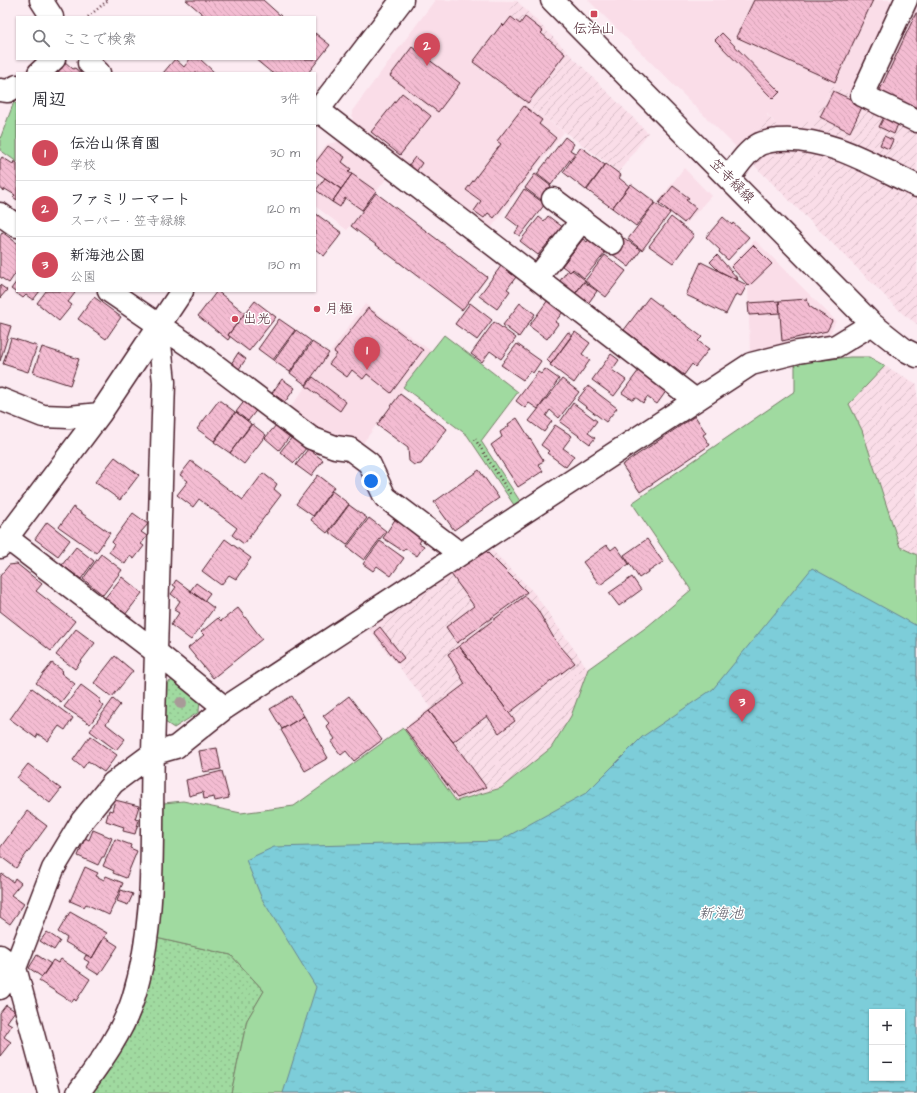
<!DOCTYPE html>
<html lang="ja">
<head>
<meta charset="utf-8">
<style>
  body { margin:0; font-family:"Architects Daughter","Klee One",sans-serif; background:#f7f7f7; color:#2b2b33 }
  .controls { position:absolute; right:12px; bottom:12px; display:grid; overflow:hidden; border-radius:0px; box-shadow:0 1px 3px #0004 }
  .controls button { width:36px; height:36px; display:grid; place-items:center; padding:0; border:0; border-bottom:1px solid #e1e1e2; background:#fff; color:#2b2b33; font:20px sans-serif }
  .you { position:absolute; left:371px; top:481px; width:14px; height:14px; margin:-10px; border:3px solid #fff; border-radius:50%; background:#1a73e8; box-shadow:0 0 0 6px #1a73e833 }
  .badge { display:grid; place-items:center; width:26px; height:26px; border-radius:50%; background:#d1495b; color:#fff; font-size:13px; font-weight:700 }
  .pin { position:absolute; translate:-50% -33px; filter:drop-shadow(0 1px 2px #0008) }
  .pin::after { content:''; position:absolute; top:21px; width:14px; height:12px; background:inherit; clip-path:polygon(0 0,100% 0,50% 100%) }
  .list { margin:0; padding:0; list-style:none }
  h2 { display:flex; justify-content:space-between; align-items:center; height:52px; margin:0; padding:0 16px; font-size:17px }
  h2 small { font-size:13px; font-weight:400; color:#7c7c81 }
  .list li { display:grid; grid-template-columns:26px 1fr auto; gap:12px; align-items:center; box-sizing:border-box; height:56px; padding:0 16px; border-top:1px solid #e1e1e2 }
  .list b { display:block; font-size:15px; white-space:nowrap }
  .list p { margin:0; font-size:13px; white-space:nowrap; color:#7c7c81 }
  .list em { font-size:13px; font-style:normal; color:#7c7c81 }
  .icon { flex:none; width:22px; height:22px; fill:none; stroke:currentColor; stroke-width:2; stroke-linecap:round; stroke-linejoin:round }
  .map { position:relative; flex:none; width:917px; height:1093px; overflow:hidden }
  .search { position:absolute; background:#fff; box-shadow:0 1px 3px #0004; left:16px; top:16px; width:300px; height:44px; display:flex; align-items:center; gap:10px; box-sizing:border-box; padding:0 14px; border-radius:0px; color:#7c7c81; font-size:15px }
  .panel { position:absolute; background:#fff; box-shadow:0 1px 3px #0004; left:16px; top:72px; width:300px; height:220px; border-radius:0px }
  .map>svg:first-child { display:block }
  .built { fill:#fadde8 }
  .industrial { fill:url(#industrial-furrows) }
  .grass { fill:url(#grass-dots); stroke:#757c66 }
  .park { fill:#a0daa0; stroke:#757c66; fill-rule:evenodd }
  .water { fill:url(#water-ripples); stroke:#698793; fill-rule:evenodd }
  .building { fill:url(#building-back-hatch); stroke:#4a1f2b }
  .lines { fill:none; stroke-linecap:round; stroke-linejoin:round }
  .minor-casing { stroke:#4a1f2b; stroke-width:25 }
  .path { stroke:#4a1f2b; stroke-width:2.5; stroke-dasharray:1 3; stroke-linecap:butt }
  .minor { stroke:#fff; stroke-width:22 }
  .tree { fill:#a89a98 }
  .poi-dot { fill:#d1495b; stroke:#fff; stroke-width:1.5 }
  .labels { text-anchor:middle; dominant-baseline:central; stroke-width:3; stroke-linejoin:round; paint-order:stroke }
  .poi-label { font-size:14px; fill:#4a1f2b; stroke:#fff; text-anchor:start }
  .street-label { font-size:14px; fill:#4a1f2b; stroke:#fff }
  .water-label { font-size:15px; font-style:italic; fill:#5c5c68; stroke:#fff }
</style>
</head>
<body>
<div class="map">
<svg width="917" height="1093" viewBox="0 0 917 1093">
  <defs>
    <pattern id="industrial-furrows" width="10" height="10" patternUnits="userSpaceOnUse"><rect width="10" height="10" fill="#fadde8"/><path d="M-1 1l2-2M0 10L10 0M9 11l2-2" fill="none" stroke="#d8bdc7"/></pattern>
    <pattern id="grass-dots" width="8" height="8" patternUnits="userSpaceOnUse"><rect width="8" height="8" fill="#a0daa0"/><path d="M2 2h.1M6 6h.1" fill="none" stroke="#8bbb8a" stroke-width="1.8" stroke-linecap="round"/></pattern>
    <pattern id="water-ripples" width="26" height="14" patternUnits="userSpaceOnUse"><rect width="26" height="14" fill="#7dcdd9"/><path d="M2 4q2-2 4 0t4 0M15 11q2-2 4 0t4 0" fill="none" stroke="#6eb0ba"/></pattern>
    <pattern id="building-back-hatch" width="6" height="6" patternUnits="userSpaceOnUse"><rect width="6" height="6" fill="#f4bcd2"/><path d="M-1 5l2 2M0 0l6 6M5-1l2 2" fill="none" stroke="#d3a1b4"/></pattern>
  </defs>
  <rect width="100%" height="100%" fill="#fcebf2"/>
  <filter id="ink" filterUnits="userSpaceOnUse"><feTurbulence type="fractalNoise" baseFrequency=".025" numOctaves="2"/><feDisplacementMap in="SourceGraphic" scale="8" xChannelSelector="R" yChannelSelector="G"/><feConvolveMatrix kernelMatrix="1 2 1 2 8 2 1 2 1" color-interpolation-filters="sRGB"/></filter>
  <g filter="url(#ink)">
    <!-- built -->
    <path class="built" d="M435,0L517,1L471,63L564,132L488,232L353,126L352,111Z
      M588,0H896L851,95L832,85L813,123L787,137L767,114L740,151Z
      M342,141L389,175L347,230L315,206V159L327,144Z
      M684,168L711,196L685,225L657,203Z
      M755,240L836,321L829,336L791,343L750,354L748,285L729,266Z
      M365,304L431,351L360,447L315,431L288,411Z"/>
    <!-- industrial -->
    <path class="industrial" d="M896,0H917V324L903,314L740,151L766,114L787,136L807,119L813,122L832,85L851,95Z
      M517,1L648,133L619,172L471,63Z
      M885,366L917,384V555L901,547L862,430L849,404Z
      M489,547L534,593L588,669L571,716L551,748L501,788L456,801L403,728L431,707L367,627Z"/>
    <!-- grass -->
    <path class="grass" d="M176,679L200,699L199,712L174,728L165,722L166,683Z
      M156,938L231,955L264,991L247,1020L231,1093H93C113,1066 131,1037 142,1005C150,984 152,960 156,938Z"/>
    <!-- park -->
    <path class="park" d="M14,102L17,105V162L0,150V139Z
      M444,335L518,392L481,441L520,501L514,505L467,435L403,387Z
      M850,357H869L885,366L849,404L862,430L900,547L917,555V1093H231L247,1020L264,991L231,955L156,938L164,803L183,801L241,813L294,806L403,728L456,801L501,788L551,748L571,716L588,669L648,626L691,590L632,503L795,391V363ZM872,1012H902V1078H872Z"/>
    <!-- water -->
    <path class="water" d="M812,568L917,626V1093H283L316,987L262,899L246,860L274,847L499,841L586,793L642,737L713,689ZM872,1012H902V1078H872Z"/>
    <!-- building -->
    <path class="building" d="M186,0H263L282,17H206Z
      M754,0H873L835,82L736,37Z
      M916,13H917V111L879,92Z
      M511,17L520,24L525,17L543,31L541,33L565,54L528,103L473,62L502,24L504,26Z
      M315,33L330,45L308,73H272L255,59H315Z
      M722,33L780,92L773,99L715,40Z
      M412,47L460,83L438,112L390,76Z
      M175,59L184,67L190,59H200L215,73H163Z
      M63,60L73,69L75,68L81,73H51Z
      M833,91L863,105L850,132L820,117Z
      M402,93L431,116L400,155L371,132Z
      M524,106L542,120L539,124L556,138L494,218L488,213L484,218L474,211L481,201L466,190L501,144L497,141Z
      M884,117L898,124L894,134L879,127Z
      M884,136L893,140L889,149L880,145Z
      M565,137L574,144L570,150L575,153L551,185L537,174Z
      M328,146L345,157L342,162L351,169L348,172L352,174L341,189L315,171V163Z
      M581,147L605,165L586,190L563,172Z
      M2,157L13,164L14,161L17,163V200L13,197L15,195L5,189L4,191L0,188V160Z
      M415,157L422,163L416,172L408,166Z
      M606,164L621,175L619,178L629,186L612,208L587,190Z
      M352,174L376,191L362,210L345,198L340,207L332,202Z
      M535,174L551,186L541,200L525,188Z
      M325,178L341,189L332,202L316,190Z
      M631,184L655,202L636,226L612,208Z
      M673,186L689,198L686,200L696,208L684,223L659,203Z
      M524,189L545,204L520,236L515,233L519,227L506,217Z
      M376,193L487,277L462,310L351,226Z
      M655,203L670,213L642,250L628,239Z
      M315,213L342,233L324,256L315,249Z
      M548,216L564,228L551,245L548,243L538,255L520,241L539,217L544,221Z
      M671,217L694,235L673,263L649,246Z
      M723,217L732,225L733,223L749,237L728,260L719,252L720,250L706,237Z
      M2,232L17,243V271L9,283L0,277V235Z
      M624,238L641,250L629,267L612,254Z
      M583,239L587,242L589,239L606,252L584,278L573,269L570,272L562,266Z
      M753,245L772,264L749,286L731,267Z
      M605,255L626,271L606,297L585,281Z
      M717,255L738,279L737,280L719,271L710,262Z
      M701,262L747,285L741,296L736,294L726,314L686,295Z
      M501,266L516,277L507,289L510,291L497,309L479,296Z
      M568,270L570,272L572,270L585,280L575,294L559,282Z
      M17,281V291H40L33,300L26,295L23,298L11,289Z
      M584,282L597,291L587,305L574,295Z
      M0,285L7,290L0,298Z
      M46,291H72L75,293L68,302L72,305L59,321L37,303Z
      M217,291L245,313L228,335L230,337L228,340L198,316Z
      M94,297L121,317L106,339L78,319Z
      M649,297L702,337L698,341L709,349L695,367L692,364L684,375L624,330Z
      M807,299L809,306L832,321L827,331L782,341L779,301Z
      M548,300L563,312L555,322L558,324L547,339L529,326Z
      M255,301L276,317L249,351L228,335Z
      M779,301L780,313L749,315L748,303Z
      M470,303L492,320L477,340L455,324Z
      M520,303L535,314L519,337L503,325Z
      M368,308L423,350L391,393L367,374L363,379L352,370L347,377L329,364L337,354L334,352Z
      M279,319L295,330L273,360L258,349Z
      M494,322L516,338L501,359L490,351L482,362L471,354Z
      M0,323L11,326L0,361Z
      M296,330L311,341L290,372L274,361Z
      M568,332L572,335L551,364L547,360Z
      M575,332L590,343L582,354L590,360L574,383L550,365Z
      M11,338L37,346L28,372L3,364Z
      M312,342L329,353L306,385L290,373Z
      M517,344L541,361L533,373L530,371L523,380L501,365Z
      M42,347L79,359L70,385L33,373Z
      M238,353L246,359L239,369L231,364Z
      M611,354L619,360L612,370L626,380L614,396L592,380Z
      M545,369L559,379L538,409L529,403L525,408L516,401L538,372L541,374Z
      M639,370L667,390L657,404L647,397L643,403L635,397L633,400L622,393Z
      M313,377L346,402L340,411L306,386Z
      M282,379L295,388L285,402L272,393Z
      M562,379L579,392L559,418L550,410L546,416L552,421L544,432L529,421Z
      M588,386L617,408L606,422L577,400Z
      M400,394L447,429L421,464L414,465L409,461L408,448L377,425Z
      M246,399L258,408L248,421L236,412Z
      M219,400L235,412L214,441L197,429Z
      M573,403L597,421L588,433L595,438L590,444L560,422Z
      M236,412L251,424L230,453L214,442Z
      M695,416L706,433L703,435L710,445L640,492L622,465Z
      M517,418L544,461L538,464L543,471L518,487L491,445L502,437L500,432L509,426L508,424Z
      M252,424L266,435L244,464L230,453Z
      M277,424L291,435L279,450L265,438Z
      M555,425L572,436L563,448L574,456L566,467L547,453L549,451L541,445Z
      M293,436L307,447L294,463L280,452Z
      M308,449L323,460L311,476L296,465Z
      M115,457L139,475L120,500L95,482Z
      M191,461L243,500L263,473L277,484L274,489L281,495L244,544L232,535L237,528L199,499L193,507L177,495L188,481L180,475Z
      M479,470L499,498L454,530L434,502Z
      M318,475L334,487L313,516L296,504Z
      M332,491L349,504L327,533L311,520Z
      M349,505L367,518L347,545L329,532Z
      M73,507L110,533L96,553L59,527Z
      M133,513L148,524L141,532L147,536L141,544L144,546L134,559L130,556L125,564L109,552L114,544L112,542Z
      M369,518L386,531L364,560L347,547Z
      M396,518L423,537L419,543L424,546L417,556L405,548L403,551L383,538Z
      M47,522L70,540L58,556L35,539Z
      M225,539L251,558L236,579L229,575L221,585L202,571Z
      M647,539L663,562L639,578L624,555Z
      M380,541L404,558L391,576L377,566L373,571L363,564Z
      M607,545L611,550L616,546L629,564L600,585L583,562Z
      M76,547L94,561L81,579L62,565Z
      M485,550L527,592L457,643L446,627L474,606L451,574Z
      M101,554L122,570L103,595L83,579Z
      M17,564L42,584L36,591L75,621L51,651L0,611V576L9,565Z
      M122,577L142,593L125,615L104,599Z
      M632,577L641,590L619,606L609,593Z
      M176,580L214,608L191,640L171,625L179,613L174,610L180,601L171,594L176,587L173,585Z
      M196,583L210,593L204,601L190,591Z
      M525,596L537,609L555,640L575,663L509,713L459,646Z
      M238,608L262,639L213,678L188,648L204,635L201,632L218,618L221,621Z
      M380,627L404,658L398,663L374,632Z
      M76,629L95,643L75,669L56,655Z
      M459,646L515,721L499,733L487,716L453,742L429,711L465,684L448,654Z
      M115,656L133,671L112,697L94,683Z
      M52,663L63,671L61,673L75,684L61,702L36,683Z
      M81,685L101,700L99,702L104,706L90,724L64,707Z
      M32,688L73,718L65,730L59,726L48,741L38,734L36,738L10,719Z
      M292,696L304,716L282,729L270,709Z
      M349,696L382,740L354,761L346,751L341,755L331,742L335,739L326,726L329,723L323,716Z
      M113,699L120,705L106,724L125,739L116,750L90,731Z
      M429,711L453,742L486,787L457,798L405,729Z
      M304,716L328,758L305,771L281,730Z
      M90,736L117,755L104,772L88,761L83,768L73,760Z
      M217,748L221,769L203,772L199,751Z
      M28,764L61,789L50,803L17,778Z
      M222,771L229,798L215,801L214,797L204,799L203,792L189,796L186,780Z
      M115,800L139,806L135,819L139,820L135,834L123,831L124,827L106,821L109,810L112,811Z
      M27,811L47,826L16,868L0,856V848Z
      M93,830L112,838L104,857H102L98,865L78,856L85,838L89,840Z
      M115,839L131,845L130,848L137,851L126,878L113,873L114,871L103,866Z
      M85,867L98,873L96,876L104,880L106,876L123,883L109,915L86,904L84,907L70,901Z
      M2,874L13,882L15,878L21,883L11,895L24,904L10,924L0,917V877Z
      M121,890L133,894L128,905L117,901Z
      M70,912L107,933L92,958L65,942L67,938L58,932Z
      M47,932L60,941L54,950L40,941Z
      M104,937L118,946L99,975L86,967L89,962L84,959L86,955L92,958Z
      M37,955L51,964L42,977L29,968Z
      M61,959L90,979L76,1001L74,999L72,1002L39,981L53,960L58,963Z
      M6,1005L15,1011L7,1022L12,1025L4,1037L11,1042L0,1056V1013Z"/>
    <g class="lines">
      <!-- minor casing -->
      <g class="minor-casing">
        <path id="minor" d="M41,0L52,17
          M552,0L872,324L905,350L917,356
          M906,0L862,95L917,121
          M89,63L99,73
          M39,73L54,59
          M0,90L8,91L17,86
          M318,110L694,399
          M315,114L402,0
          M729,177C737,167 746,152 758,145C763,142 772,141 778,140C828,136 873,165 917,186
          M553,199L612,243
          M0,214L17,226
          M537,278L582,220
          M109,291L191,347L311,438L335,447L350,449L369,463L385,497L459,553
          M0,399L43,416L69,417L100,414
          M7,538L156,652L225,708
          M0,547L100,414L182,291
          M0,956L15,968L49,1093
          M0,988L15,968L53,869L82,821L113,783L152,754L176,747L225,708L751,364L798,352L836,346L872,324
          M78,1093C99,1064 122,1034 133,999C158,919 150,834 153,752C156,628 161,505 164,382L158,326"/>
      </g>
      <!-- path -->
      <path class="path" d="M88,17L108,0
        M475,439L511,495"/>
      <!-- minor -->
      <use href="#minor" class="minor"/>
    </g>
    <!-- trees -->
    <circle class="tree" cx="181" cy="703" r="6"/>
  </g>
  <!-- markers -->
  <g class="poi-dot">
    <rect x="590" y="10" width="8" height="8" rx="2"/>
    <circle cx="317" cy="309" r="4"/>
    <circle cx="235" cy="319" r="4"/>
  </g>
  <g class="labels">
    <!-- poi labels -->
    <g class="poi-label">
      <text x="594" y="29" text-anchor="middle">伝治山</text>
      <text x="325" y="309">月極</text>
      <text x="243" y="319">出光</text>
    </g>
    <!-- street labels -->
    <g class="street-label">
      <text transform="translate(732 181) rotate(45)">笠寺緑線</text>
    </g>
    <!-- water labels -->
    <g class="water-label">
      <text x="721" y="913">新海池</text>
    </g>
  </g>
</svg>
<div class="controls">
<button>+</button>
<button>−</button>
</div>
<div class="you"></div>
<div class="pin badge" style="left:367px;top:370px">1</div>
<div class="pin badge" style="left:427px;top:66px">2</div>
<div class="pin badge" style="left:742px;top:722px">3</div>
<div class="search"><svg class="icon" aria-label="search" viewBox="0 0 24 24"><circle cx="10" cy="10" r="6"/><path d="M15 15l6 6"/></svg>ここで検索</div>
<section class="panel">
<h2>周辺<small>3件</small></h2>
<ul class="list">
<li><span class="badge">1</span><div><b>伝治山保育園</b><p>学校</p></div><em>30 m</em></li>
<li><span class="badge">2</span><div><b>ファミリーマート</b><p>スーパー · 笠寺緑線</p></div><em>120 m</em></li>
<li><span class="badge">3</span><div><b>新海池公園</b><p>公園</p></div><em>130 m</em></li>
</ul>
</section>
</div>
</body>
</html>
